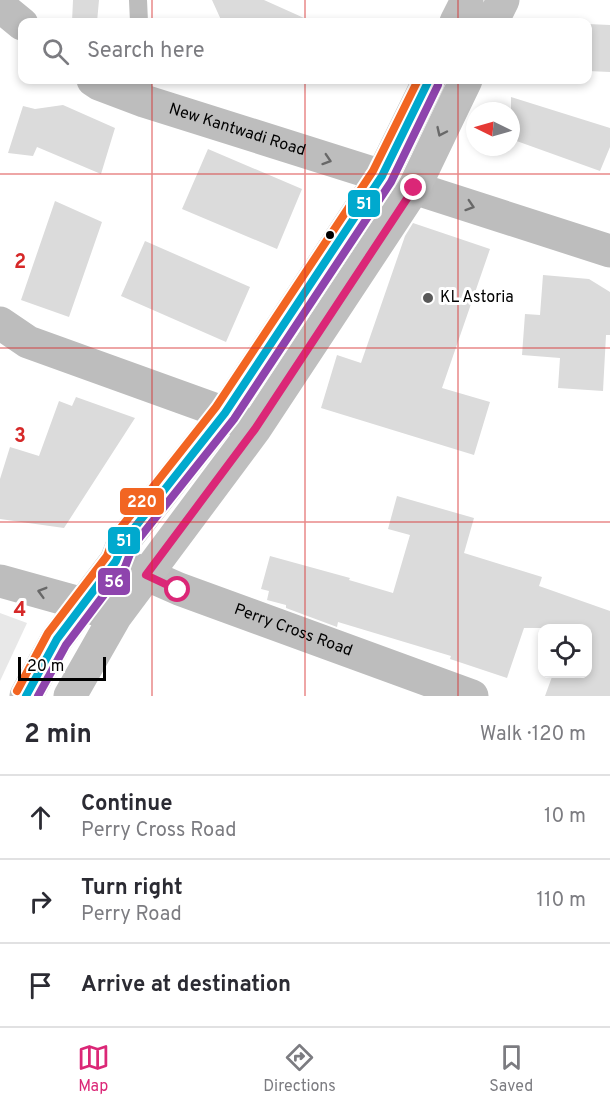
<!DOCTYPE html>
<html lang="en">
<head>
<meta charset="utf-8">
<style>
  body { margin:0; font-family:Overpass,sans-serif; background:#f2f2f3; color:#2b2b33 }
  .controls { position:absolute; right:18px; bottom:18px; display:grid; overflow:hidden; border-radius:12px; box-shadow:0 3px 9px #0003 }
  .controls button { width:54px; height:54px; display:grid; place-items:center; padding:0; border:0; border-bottom:2px solid #e1e1e2; background:#fff; color:#2b2b33; font:30px sans-serif }
  .compass { position:absolute; left:466px; top:102px; width:54px; height:54px; border-radius:50%; background:#fff; box-shadow:0 3px 9px #0003; rotate:275deg }
  .scale { position:absolute; left:18px; bottom:15px; width:88px; box-sizing:border-box; padding-left:6px; border:3px solid #000; border-top:0; font-size:16px; line-height:21px; white-space:nowrap; color:#000; -webkit-text-stroke:4px #fff; paint-order:stroke }
  .stop { position:absolute; width:18px; height:18px; margin:-14px; border:4px solid #db2777; border-radius:50%; background:#fff }
  .stop.end { background:#db2777; border-color:#fff; box-shadow:0 2px 6px #0008 }
  .list { margin:0; padding:0; list-style:none }
  h2 { display:flex; justify-content:space-between; align-items:center; height:78px; margin:0; padding:0 24px; font-size:26px }
  h2 small { font-size:20px; font-weight:400; color:#7c7c81 }
  .list li { display:grid; grid-template-columns:39px 1fr auto; gap:18px; align-items:center; box-sizing:border-box; height:84px; padding:0 24px; border-top:2px solid #e1e1e2 }
  .list b { display:block; font-size:22px; white-space:nowrap }
  .list p { margin:0; font-size:20px; white-space:nowrap; color:#7c7c81 }
  .list em { font-size:20px; font-style:normal; color:#7c7c81 }
  .icon { flex:none; width:33px; height:33px; fill:none; stroke:currentColor; stroke-width:2; stroke-linecap:round; stroke-linejoin:round }
  .map { position:relative; flex:none; width:610px; height:696px; overflow:hidden }
  .search { position:absolute; background:#fff; box-shadow:0 3px 9px #0003; left:18px; right:18px; top:18px; height:66px; display:flex; align-items:center; gap:15px; box-sizing:border-box; padding:0 21px; border-radius:12px; color:#7c7c81; font-size:22px }
  .sheet { height:330px; background:#fff }
  nav { display:flex; justify-content:space-around; align-items:center; box-sizing:border-box; height:84px; border-top:2px solid #e1e1e2; background:#fff; font-size:16px; color:#7c7c81 }
  nav a { display:grid; justify-items:center; gap:3px }
  nav .on { color:#db2777 }
  .map>svg:first-child { display:block }
  .green { fill:#e8e8e8 }
  .building { fill:#dbdbdb }
  .lines { fill:none; stroke-linecap:round; stroke-linejoin:round }
  .lane { stroke:#bdbdbd; stroke-width:18 }
  .street { stroke:#bdbdbd; stroke-width:33 }
  .secondary { stroke:#bfbfbf; stroke-width:33 }
  .bus-1-casing { stroke:#fff; stroke-width:12 }
  .bus-2-casing { stroke:#fff; stroke-width:12 }
  .bus-3-casing { stroke:#fff; stroke-width:12 }
  .bus-1 { stroke:#00a9ce; stroke-width:8 }
  .bus-2 { stroke:#8e44ad; stroke-width:8 }
  .bus-3 { stroke:#f26522; stroke-width:8 }
  .oneway { stroke:#696969 }
  .oneway2 { stroke:#686868 }
  .route { stroke:#db2777; stroke-width:8 }
  .grid { fill:none; stroke:#d62828; stroke-width:1.5; stroke-opacity:0.55 }
  .bus-dot { fill:#000; stroke:#fff; stroke-width:2 }
  .poi-dot { fill:#595959; stroke:#fff; stroke-width:2 }
  .labels { text-anchor:middle; dominant-baseline:central; stroke-width:6; stroke-linejoin:round; paint-order:stroke }
  .street-label { font-size:16px; fill:#000; stroke:#fff }
  .poi-label { font-size:16px; fill:#000; stroke:#fff; text-anchor:start }
  .grid-label { font-size:20px; text-anchor:middle; font-weight:bold; fill:#d62828; stroke:#fff; stroke-width:6; stroke-linejoin:round; paint-order:stroke }
  .line-badge { stroke:#fff; stroke-width:2 }
  .badge-label { font-size:16px; text-anchor:middle; font-weight:bold; fill:#fff }
</style>
</head>
<body>
<div class="map">
<svg width="610" height="696" viewBox="0 0 610 696">
  <rect width="100%" height="100%" fill="#fff"/>
  <!-- green -->
  <path class="green" d="M0,613L27,623L0,681Z"/>
  <!-- building -->
  <path class="building" d="M73,0H99L97,22H72Z
    M212,0H264L313,22H222Z
    M588,24L610,25V72L588,71Z
    M511,97L610,128V147L600,171L511,139Z
    M63,105L115,128L101,174L37,147L33,156L8,153L23,106L35,109Z
    M208,149L302,189L277,249L182,209Z
    M55,201L102,222L69,317L21,300Z
    M413,223L490,249L442,388L490,402L474,455L321,408L337,355L361,363L405,236Z
    M145,241L250,287L226,342L121,296Z
    M543,275L589,279L610,292V335H606L603,391L558,388L560,358L522,355L525,314L540,315Z
    M76,397L135,418L64,528L0,519V479L10,447L39,456L59,401L72,406Z
    M397,496L474,518L464,553L542,577L539,586L610,611V696H545L553,674H588V628H524L507,678L450,659L451,656L338,622L337,627L286,608V605L267,600L269,591L261,589L270,556L350,578L349,580L393,593L410,535L388,529Z"/>
  <g class="lines">
    <!-- lane -->
    <path class="lane" d="M138,0L139,22
      M143,80L144,101"/>
    <!-- street -->
    <g class="street">
      <path d="M0,6L22,24"/>
      <path id="s1" d="M93,80L99,84L144,101L382,176"/>
      <path d="M414,188L610,251"/>
      <path d="M0,323L28,342L225,413L249,427"/>
      <path id="s2" d="M120,563L179,589L472,696"/>
      <path d="M0,581L83,604L107,614"/>
    </g>
    <!-- secondary -->
    <path class="secondary" d="M456,22L467,0
      M492,22L503,0
      M26,696L57,639L116,561L124,541L225,413L382,176L429,80
      M70,696L115,617L255,429L414,188L466,80"/>
    <!-- bus-1 casing -->
    <g class="bus-1-casing">
      <path id="bus-1" d="M26,696L57,639L116,561L124,541L225,413L382,176L429,80"/>
    </g>
    <!-- bus-2 casing -->
    <g class="bus-2-casing">
      <path id="bus-2" d="M38,696L66,645L125,567L133,546L234,419L391,182L438,85"/>
    </g>
    <!-- bus-3 casing -->
    <g class="bus-3-casing">
      <path id="bus-3" d="M17,691L48,633L107,556L115,535L216,407L373,171L418,80"/>
    </g>
    <!-- bus-1 -->
    <use href="#bus-1" class="bus-1"/>
    <!-- bus-2 -->
    <use href="#bus-2" class="bus-2"/>
    <!-- bus-3 -->
    <use href="#bus-3" class="bus-3"/>
  </g>
  <!-- one-way arrows -->
  <defs><path id="oneway-chevron" d="M-2-3.5L2.5 0L-2 3.5" fill="none" stroke-width="1.6" stroke-linecap="round" stroke-linejoin="round" transform="scale(1.5)"/></defs>
  <use class="oneway" href="#oneway-chevron" transform="translate(441 132) rotate(115)"/>
  <g class="oneway2">
    <use href="#oneway-chevron" transform="translate(327 160) rotate(18)"/>
    <use href="#oneway-chevron" transform="translate(470 206) rotate(18)"/>
    <use href="#oneway-chevron" transform="translate(42 592) rotate(-164)"/>
  </g>
  <g class="lines">
    <!-- route -->
    <path class="route" d="M178,590L146,575L255,429L414,188"/>
  </g>
  <!-- grid -->
  <path class="grid" d="M152,0V22M305,0V22M458,0V22M152,80V696M305,80V696M458,80V696M0,174H610M0,348H610M0,522H610"/>
  <!-- markers -->
  <circle class="bus-dot" cx="330" cy="235" r="5"/>
  <circle class="poi-dot" cx="428" cy="298" r="6"/>
  <g class="labels">
    <!-- street labels -->
    <g class="street-label">
      <text stroke="none"><textPath href="#s1" startOffset="153">New Kantwadi Road</textPath></text>
      <text stroke="none"><textPath href="#s2" startOffset="186">Perry Cross Road</textPath></text>
    </g>
    <!-- poi labels -->
    <g class="poi-label">
      <text x="440" y="298">KL Astoria</text>
    </g>
  </g>
  <g class="grid-label">
    <text x="20" y="268">2</text>
    <text x="20" y="442">3</text>
    <text x="20" y="616">4</text>
  </g>
  <g class="line-badge">
    <rect x="347" y="189" width="34" height="29" rx="6" fill="#00a9ce"/>
    <rect x="119" y="487" width="46" height="29" rx="6" fill="#f26522"/>
    <rect x="107" y="526" width="34" height="29" rx="6" fill="#00a9ce"/>
    <rect x="97" y="567" width="34" height="29" rx="6" fill="#8e44ad"/>
  </g>
  <g class="badge-label">
    <text x="364" y="209">51</text>
    <text x="142" y="507">220</text>
    <text x="124" y="546">51</text>
    <text x="114" y="587">56</text>
  </g>
</svg>
<div class="controls">
<button><svg class="icon" aria-label="locate" viewBox="0 0 24 24"><circle cx="12" cy="12" r="6"/><path d="M12 2v4M12 18v4M2 12h4M18 12h4"/></svg></button>
</div>
<svg class="compass" viewBox="-18 -18 36 36"><path d="M0-13l5 13h-10z" fill="#e53935"/><path d="M0 13l5-13h-10z" fill="#7c7c81"/></svg>
<div class="scale">20 m</div>
<div class="stop" style="left:178px;top:590px"></div>
<div class="stop end" style="left:414px;top:188px"></div>
<div class="search"><svg class="icon" aria-label="search" viewBox="0 0 24 24"><circle cx="10" cy="10" r="6"/><path d="M15 15l6 6"/></svg>Search here</div>
</div>
<section class="sheet">
<h2>2 min<small>Walk · 120 m</small></h2>
<ul class="list">
<li><svg class="icon" aria-label="ahead" viewBox="0 0 24 24"><path d="M12 20V5M6 11l6-6 6 6"/></svg><div><b>Continue</b><p>Perry Cross Road</p></div><em>10 m</em></li>
<li><svg class="icon" aria-label="right" viewBox="0 0 24 24"><path d="M7 20v-9h11M14 6l5 5-5 5"/></svg><div><b>Turn right</b><p>Perry Road</p></div><em>110 m</em></li>
<li><svg class="icon" aria-label="arrive" viewBox="0 0 24 24"><path d="M6 21V4h12l-3 4 3 4H6"/></svg><div><b>Arrive at destination</b></div></li>
</ul>
</section>
<nav>
<a class="on"><svg class="icon" aria-label="map" viewBox="0 0 24 24"><path d="M3 6l6-2 6 2 6-2v14l-6 2-6-2-6 2zM9 4v14M15 6v14"/></svg>Map</a>
<a><svg class="icon" aria-label="directions" viewBox="0 0 24 24"><path d="M12 3l9 9-9 9-9-9zM9 14v-3h6M13 9l2 2-2 2"/></svg>Directions</a>
<a><svg class="icon" aria-label="saved" viewBox="0 0 24 24"><path d="M7 4h10v16l-5-4-5 4z"/></svg>Saved</a>
</nav>
</body>
</html>
